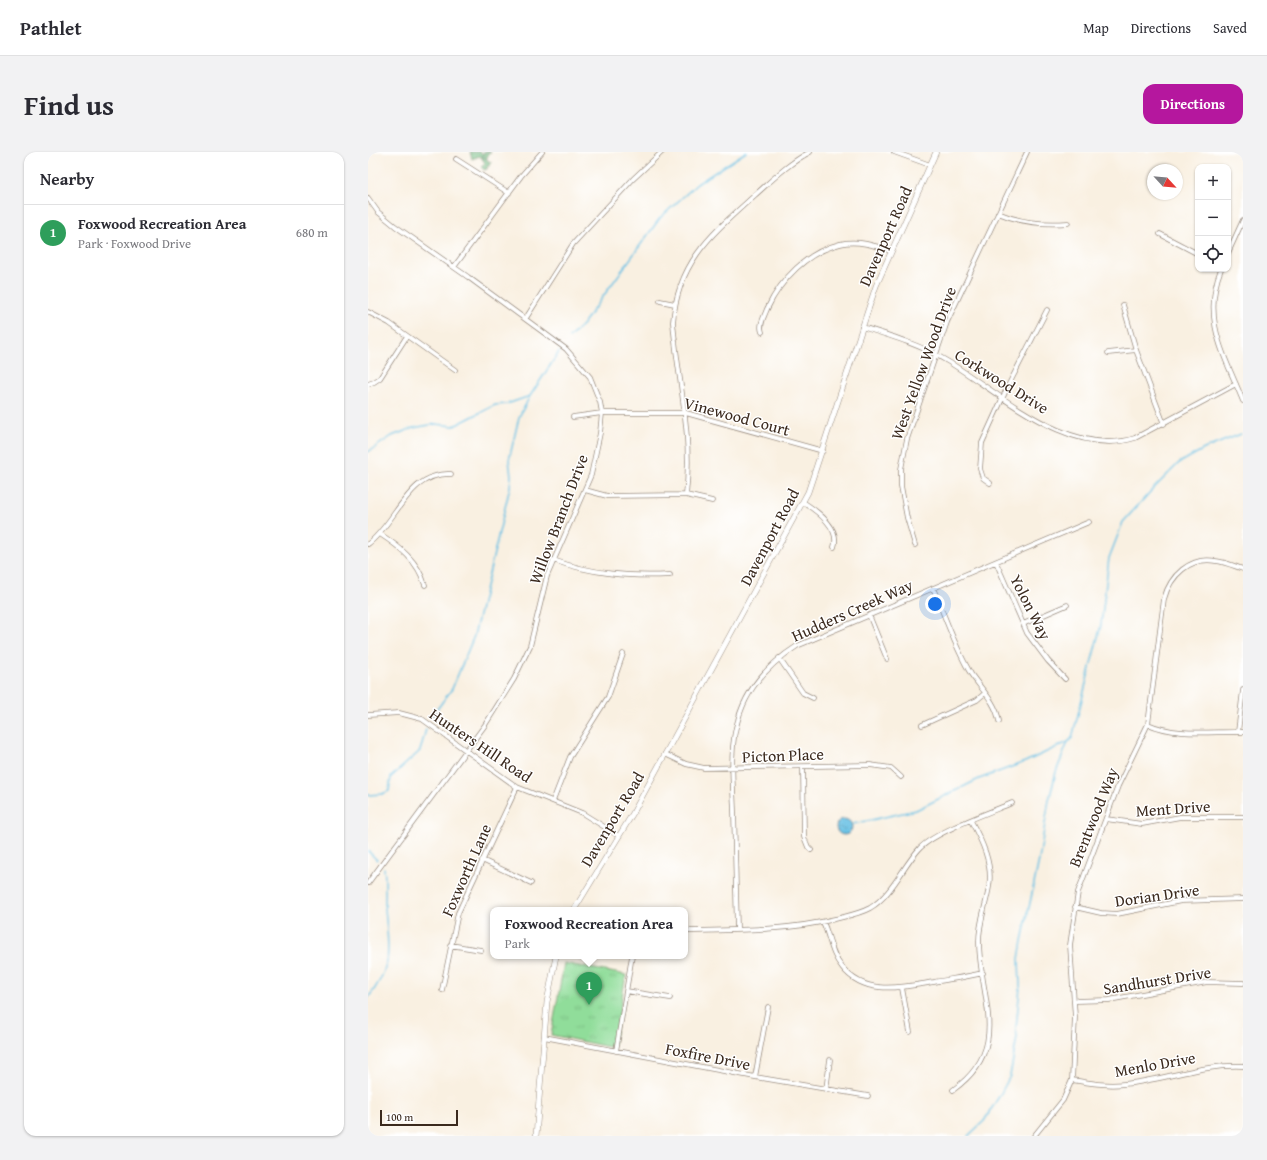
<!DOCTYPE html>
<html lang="en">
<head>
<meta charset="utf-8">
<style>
  body { margin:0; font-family:"Gentium Book Plus",serif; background:#f2f2f3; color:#2b2b33 }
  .controls { position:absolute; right:12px; top:12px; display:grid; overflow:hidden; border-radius:8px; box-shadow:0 1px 3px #0004 }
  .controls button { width:36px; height:36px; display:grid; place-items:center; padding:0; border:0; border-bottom:1px solid #e1e1e2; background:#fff; color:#2b2b33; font:20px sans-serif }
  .compass { position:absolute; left:779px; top:12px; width:36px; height:36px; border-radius:50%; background:#fff; box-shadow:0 1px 3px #0004; rotate:116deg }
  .scale { position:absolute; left:12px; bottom:10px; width:78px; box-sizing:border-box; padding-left:4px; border:2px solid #3b2a1e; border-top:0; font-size:11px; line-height:14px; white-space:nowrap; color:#3b2a1e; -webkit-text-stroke:3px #fff; paint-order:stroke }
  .you { position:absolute; left:567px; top:452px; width:14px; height:14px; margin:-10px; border:3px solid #fff; border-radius:50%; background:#1a73e8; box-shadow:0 0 0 6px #1a73e833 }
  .badge { display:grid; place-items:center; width:26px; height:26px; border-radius:50%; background:#b5179e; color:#fff; font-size:13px; font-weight:700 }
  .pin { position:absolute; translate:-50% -33px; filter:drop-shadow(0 1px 2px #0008) }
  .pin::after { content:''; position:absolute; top:21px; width:14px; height:12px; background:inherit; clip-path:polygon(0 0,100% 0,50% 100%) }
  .popup { position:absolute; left:122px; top:755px; width:198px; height:52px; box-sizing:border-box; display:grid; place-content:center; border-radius:8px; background:#fff; filter:drop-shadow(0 1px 3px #0005); font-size:13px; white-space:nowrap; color:#7c7c81 }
  .popup b { font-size:15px; color:#2b2b33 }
  .popup::after { content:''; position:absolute; left:50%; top:100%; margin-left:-8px; border:8px solid transparent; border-top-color:#fff }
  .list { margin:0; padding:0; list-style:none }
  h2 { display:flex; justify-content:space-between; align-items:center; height:52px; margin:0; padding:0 16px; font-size:17px }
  h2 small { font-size:13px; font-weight:400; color:#7c7c81 }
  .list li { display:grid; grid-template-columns:26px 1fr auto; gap:12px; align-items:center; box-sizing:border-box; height:56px; padding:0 16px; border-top:1px solid #e1e1e2 }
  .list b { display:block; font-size:15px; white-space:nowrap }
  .list p { margin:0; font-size:13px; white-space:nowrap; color:#7c7c81 }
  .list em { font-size:13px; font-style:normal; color:#7c7c81 }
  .icon { flex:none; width:22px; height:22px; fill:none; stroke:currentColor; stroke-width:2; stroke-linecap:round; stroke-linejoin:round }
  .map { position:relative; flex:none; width:875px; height:984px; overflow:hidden; border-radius:12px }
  header { display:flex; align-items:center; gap:24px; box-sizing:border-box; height:56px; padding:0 20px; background:#fff; border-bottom:1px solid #e1e1e2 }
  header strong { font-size:19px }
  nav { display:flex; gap:22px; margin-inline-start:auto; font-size:14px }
  .intro { display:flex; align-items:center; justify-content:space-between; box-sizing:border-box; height:96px; padding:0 24px }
  h1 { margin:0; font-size:28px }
  .button { padding:10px 18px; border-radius:12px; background:#b5179e; color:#fff; font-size:14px; font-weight:700 }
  main { display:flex; gap:24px; padding:0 24px }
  aside { flex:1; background:#fff; border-radius:12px; box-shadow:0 1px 3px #0004 }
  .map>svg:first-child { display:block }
  .forest { fill:url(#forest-firs); stroke:#587350 }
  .park { fill:url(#park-tufts); stroke:#66845c }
  .water { fill:url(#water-ripples); stroke:#507581 }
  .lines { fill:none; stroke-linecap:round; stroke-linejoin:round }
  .stream { stroke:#66c0e4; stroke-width:1.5 }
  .minor-casing { stroke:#9a8d80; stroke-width:5.5 }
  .tertiary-casing { stroke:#9a8d80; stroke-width:6 }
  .minor { stroke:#fff; stroke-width:4 }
  .tertiary { stroke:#fff; stroke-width:5 }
  .labels { text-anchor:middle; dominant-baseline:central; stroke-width:3; stroke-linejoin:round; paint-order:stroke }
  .street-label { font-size:16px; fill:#3b2a1e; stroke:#fff }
</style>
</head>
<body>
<header>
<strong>Pathlet</strong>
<nav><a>Map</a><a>Directions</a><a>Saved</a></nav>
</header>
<div class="intro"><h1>Find us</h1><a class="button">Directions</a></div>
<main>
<aside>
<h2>Nearby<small></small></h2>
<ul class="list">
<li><span class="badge" style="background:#2e9e5b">1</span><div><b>Foxwood Recreation Area</b><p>Park · Foxwood Drive</p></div><em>680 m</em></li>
</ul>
</aside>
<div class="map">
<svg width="875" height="984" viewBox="0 0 875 984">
  <defs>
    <pattern id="forest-firs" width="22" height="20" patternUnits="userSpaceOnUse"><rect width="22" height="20" fill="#74bc82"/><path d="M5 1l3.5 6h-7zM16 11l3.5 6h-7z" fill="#60996a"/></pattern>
    <pattern id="park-tufts" width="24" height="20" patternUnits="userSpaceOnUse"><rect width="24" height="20" fill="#90dd9a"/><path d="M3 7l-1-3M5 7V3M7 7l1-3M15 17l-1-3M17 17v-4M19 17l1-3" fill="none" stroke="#7dbe84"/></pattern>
    <pattern id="water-ripples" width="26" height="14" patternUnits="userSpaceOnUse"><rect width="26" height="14" fill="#66c0e4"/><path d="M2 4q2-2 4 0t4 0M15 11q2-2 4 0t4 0" fill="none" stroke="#559cb8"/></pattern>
  </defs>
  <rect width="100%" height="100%" fill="#fff"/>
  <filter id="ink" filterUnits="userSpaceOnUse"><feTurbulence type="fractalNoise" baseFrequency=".025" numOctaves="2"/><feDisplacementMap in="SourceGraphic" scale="8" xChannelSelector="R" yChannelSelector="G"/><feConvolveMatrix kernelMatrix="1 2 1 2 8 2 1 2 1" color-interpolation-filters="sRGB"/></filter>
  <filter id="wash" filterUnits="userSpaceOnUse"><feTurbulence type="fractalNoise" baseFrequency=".012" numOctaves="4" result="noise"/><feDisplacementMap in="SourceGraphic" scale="16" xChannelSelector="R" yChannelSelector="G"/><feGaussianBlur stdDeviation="0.9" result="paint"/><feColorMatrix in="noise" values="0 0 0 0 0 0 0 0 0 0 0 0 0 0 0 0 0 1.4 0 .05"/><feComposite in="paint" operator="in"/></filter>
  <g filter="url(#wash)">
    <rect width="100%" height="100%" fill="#f9f0e1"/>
    <!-- forest -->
    <path class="forest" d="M102,0H112L114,2L116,0H123L119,5V8L123,10L122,14L120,13L119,17L116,18L113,15L117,11L112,4L104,7Z"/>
    <!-- park -->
    <path class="park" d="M196,811L258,823L246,892L241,895L183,883Z"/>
    <!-- water -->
    <path class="water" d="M468 675a8 8 0 1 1 16 0a8 8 0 1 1-16 0Z"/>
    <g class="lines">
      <!-- stream -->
      <path class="stream" d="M201,186L215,172L292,66L329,32L378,0
        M0,300L24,284L45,276L67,272L86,274L127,253L139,252L162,244
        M64,564L84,537L106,484L142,335L143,324L141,308L151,265L162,244L191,200
        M0,643L14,642L21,639L23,625L52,599L58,577
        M485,672L548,658L611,627L657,610L700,590L704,586L733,473L741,406L755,370L783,339L811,311L836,297L873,282
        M0,699L9,708
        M0,846C27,812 20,796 17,756C17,743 18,730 16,716
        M600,984L616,969L632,943L642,924L649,885L648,876L652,835L651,807L654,789L671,708L681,648L688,620L700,590"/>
    </g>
  </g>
  <g filter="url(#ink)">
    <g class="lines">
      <!-- minor casing -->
      <g class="minor-casing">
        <path id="minor" d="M526,0L562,13
          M88,7L141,41
          M0,46L10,60L27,74L100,125L198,197L222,225L232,250L234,261L232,281L223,323L179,424L162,494L146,527L117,573L0,731
          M630,61C653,71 675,73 700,71
          M792,82L830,102
          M860,101L875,68
          M86,115L153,24L174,0
          M853,117C833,167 857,204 875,249
          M292,149L307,152
          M755,153L768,198L796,272
          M0,160L21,171L87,218
          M158,166L205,92L265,27L294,0
          M494,175C523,184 553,193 579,209C631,240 702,307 767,286L868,232
          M394,180C391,173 396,165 399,157C413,127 439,100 472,92C489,88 506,93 523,99
          M740,201L768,198
          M0,232L6,230L12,226L39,184
          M205,265L234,261H318L455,299
          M622,331L615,326L612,317L614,291L640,234L679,158
          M217,338L239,344L318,343L344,349
          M318,343C325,282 310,230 305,170C310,109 344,82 387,43C404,28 421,11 442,0
          M435,350C449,359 473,376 466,395
          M12,382C32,395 50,409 57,433
          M0,392C28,371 41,319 83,322
          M547,393L539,366L533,334V317L539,287L579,170L659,0
          M185,408C224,422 261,425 302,423
          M628,410L659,481L680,509L697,527
          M565,436C577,464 587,496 603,522C613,537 628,550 631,569
          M501,463L519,507
          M655,472L699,453
          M411,506L435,541L445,546
          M0,563L31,561L54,567L149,635L214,661L251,684
          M780,572C809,585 844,579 875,580
          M554,573L609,548L617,541
          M870,580L875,538
          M297,602L318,612L336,616L502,613L523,616L533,625
          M435,615L436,685L440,695L443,698
          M185,649L202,605L240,545L255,502
          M738,667L774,672L812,665H875
          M114,708L163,731
          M707,755L733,761L749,762L813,749L875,747
          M455,770C462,785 463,802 474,815C497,845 535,835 566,830C582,827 599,825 615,821
          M369,777C368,738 367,698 366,659C365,629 361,596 370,568C379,535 401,512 429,494L721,370
          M317,779C368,778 418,779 467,767C479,764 491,762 502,756C524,743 535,714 552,696C569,679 620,661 644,651
          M82,793L113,798
          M534,836L542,880
          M74,838L90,761L149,635
          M258,839L302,846
          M707,849L741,848L839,830L875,831
          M176,885L387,925L500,944
          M248,899L264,804
          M387,925L400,855
          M704,928C721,931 738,934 756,932C797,928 833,912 875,914
          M458,938L462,908
          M585,938C645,895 611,847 611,789C611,771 618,753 621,735C625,712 614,689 603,669
          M666,984L695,948L704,928L707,865L702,793L710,740L750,634L780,572L796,447C802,424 822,404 848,409C857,410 866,414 875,417"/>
      </g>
      <!-- tertiary casing -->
      <g class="tertiary-casing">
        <path id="tertiary" d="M206,758L265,661L440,340L508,134L568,0
          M168,984L179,850L188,804"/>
      </g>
      <!-- minor -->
      <use href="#minor" class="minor"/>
      <!-- tertiary -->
      <use href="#tertiary" class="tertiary"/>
    </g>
  </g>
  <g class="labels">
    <!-- street labels -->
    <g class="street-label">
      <text transform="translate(517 84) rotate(-66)">Davenport Road</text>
      <text transform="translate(555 211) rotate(-70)">West Yellow Wood Drive</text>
      <text transform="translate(634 229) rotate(32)">Corkwood Drive</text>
      <text transform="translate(369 264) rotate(15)">Vinewood Court</text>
      <text transform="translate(190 367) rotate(-69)">Willow Branch Drive</text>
      <text transform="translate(401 385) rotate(-62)">Davenport Road</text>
      <text transform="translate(663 455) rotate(63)">Yolon Way</text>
      <text transform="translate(484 458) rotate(-24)">Hudders Creek Way</text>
      <text transform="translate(113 593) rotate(34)">Hunters Hill Road</text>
      <text transform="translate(415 603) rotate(-2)">Picton Place</text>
      <text transform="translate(805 656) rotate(-4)">Ment Drive</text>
      <text transform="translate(725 665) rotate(-68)">Brentwood Way</text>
      <text transform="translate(244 667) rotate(-59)">Davenport Road</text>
      <text transform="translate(98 718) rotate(-66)">Foxworth Lane</text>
      <text transform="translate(789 743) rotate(-8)">Dorian Drive</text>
      <text transform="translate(789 828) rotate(-9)">Sandhurst Drive</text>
      <text transform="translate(340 904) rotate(11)">Foxfire Drive</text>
      <text transform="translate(787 912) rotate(-10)">Menlo Drive</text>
    </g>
  </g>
</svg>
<div class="controls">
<button>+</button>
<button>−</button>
<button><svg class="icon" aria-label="locate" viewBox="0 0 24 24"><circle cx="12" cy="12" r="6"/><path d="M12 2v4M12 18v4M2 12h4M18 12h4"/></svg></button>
</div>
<svg class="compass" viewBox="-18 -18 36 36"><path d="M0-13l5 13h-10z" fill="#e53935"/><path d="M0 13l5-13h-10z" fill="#7c7c81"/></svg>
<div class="scale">100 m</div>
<div class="you"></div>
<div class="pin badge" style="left:221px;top:853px;background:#2e9e5b">1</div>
<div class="popup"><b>Foxwood Recreation Area</b>Park</div>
</div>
</main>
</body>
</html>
